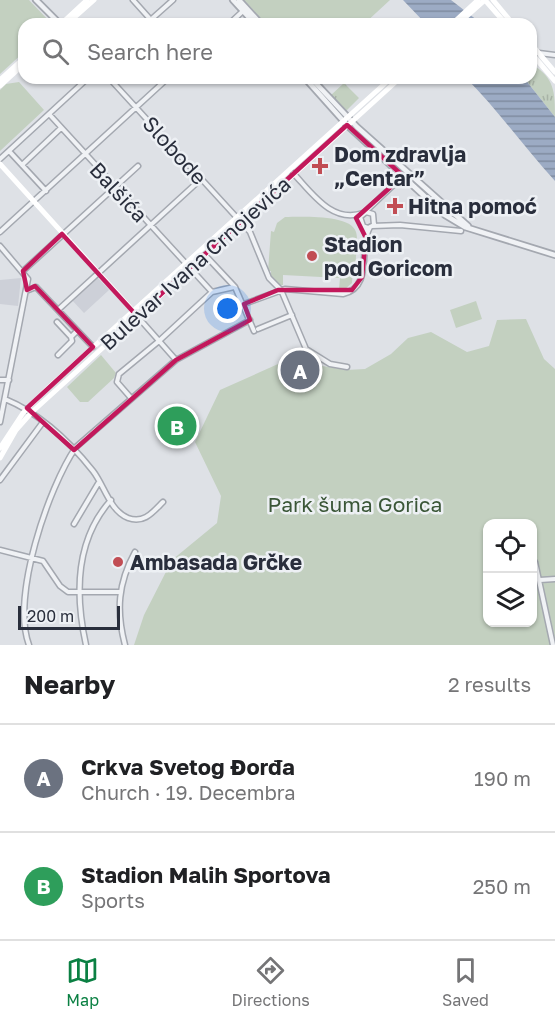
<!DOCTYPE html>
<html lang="en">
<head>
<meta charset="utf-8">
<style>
  body { margin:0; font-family:"Golos Text",sans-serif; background:#f6f6f6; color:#202124 }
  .controls { position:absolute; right:18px; bottom:18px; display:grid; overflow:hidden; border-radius:12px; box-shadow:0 2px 4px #0004 }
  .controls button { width:54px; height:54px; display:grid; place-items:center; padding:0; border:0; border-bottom:2px solid #e0e0e0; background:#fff; color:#202124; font:30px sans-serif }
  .scale { position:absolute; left:18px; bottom:15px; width:102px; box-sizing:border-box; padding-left:6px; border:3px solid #292e3c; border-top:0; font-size:16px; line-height:21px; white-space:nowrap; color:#292e3c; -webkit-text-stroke:4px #edf0f4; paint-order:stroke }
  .you { position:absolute; left:228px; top:309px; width:21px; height:21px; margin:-15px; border:4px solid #fff; border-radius:50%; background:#1a73e8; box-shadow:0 0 0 9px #1a73e833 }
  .badge { display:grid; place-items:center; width:39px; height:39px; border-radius:50%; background:#0b8043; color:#fff; font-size:20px; font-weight:700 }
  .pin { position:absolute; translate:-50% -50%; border:3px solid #fff; box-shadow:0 2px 6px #0006 }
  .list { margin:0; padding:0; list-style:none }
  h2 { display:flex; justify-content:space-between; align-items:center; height:78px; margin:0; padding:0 24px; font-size:26px }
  h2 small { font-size:20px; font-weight:400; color:#757577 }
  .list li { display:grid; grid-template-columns:39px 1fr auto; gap:18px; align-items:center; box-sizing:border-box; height:108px; padding:0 24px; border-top:2px solid #e0e0e0 }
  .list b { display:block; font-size:22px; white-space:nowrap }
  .list p { margin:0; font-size:20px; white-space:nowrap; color:#757577 }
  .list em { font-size:20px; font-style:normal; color:#757577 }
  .icon { flex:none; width:33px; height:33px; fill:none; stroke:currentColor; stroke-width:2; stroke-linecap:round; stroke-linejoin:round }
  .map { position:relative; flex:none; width:555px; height:645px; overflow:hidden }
  .search { position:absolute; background:#fff; box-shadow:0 2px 4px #0004; left:18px; right:18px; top:18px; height:66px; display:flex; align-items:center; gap:15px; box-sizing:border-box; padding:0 21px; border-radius:18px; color:#757577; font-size:22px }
  .sheet { height:294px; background:#fff }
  nav { display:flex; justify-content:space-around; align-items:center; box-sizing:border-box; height:84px; border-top:2px solid #e0e0e0; background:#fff; font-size:16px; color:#757577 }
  nav a { display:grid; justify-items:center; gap:3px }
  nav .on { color:#0b8043 }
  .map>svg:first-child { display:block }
  .built { fill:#cdd0d8 }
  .grass { fill:url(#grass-tufts) }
  .park { fill:#c3d0c0; fill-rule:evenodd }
  .water { fill:url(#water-rules) }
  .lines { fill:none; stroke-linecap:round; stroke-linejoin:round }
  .minor-casing { stroke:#a4a8b0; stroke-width:7 }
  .tertiary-casing { stroke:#a4a8b0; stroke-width:8 }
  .minor { stroke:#f0f2f5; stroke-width:4 }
  .tertiary { stroke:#f0f2f5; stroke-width:4.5 }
  .secondary { stroke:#fff; stroke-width:5 }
  .marked { fill:none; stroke:#c2185b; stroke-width:4.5; stroke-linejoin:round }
  .poi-dot { fill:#c14d54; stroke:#edf0f4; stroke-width:2 }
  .labels { text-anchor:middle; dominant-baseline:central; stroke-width:5; stroke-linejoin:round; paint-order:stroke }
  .street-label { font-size:21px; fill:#292e3c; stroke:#edf0f4 }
  .poi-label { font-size:21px; font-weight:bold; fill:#292e3c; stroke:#edf0f4; text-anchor:start }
  .park-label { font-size:21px; fill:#3a5637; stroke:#edf0f4 }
</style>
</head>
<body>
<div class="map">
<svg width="555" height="645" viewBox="0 0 555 645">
  <defs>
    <pattern id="grass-tufts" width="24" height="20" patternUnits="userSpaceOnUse" patternTransform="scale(1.5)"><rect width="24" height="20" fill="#c3d0c0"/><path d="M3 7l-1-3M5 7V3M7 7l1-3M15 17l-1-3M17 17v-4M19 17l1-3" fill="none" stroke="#a8b3a6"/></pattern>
    <pattern id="water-rules" width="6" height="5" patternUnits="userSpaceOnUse" patternTransform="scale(1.5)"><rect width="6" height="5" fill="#9cabc4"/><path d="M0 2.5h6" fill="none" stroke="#7f8ca0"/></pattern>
  </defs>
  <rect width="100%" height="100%" fill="#dee1e6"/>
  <!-- built -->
  <path class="built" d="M96,276L109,290L84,313L71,299Z
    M21,278L18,306L0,304V280Z"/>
  <!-- grass -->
  <path class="grass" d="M531,64C555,77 555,93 555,117L524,78H531Z
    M344,83L359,98L346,111L330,96Z"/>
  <!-- park -->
  <path class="park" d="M0,0H29L52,24H24V52L0,74Z
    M244,0H390L364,24H266Z
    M19,82L44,110L0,151V90L6,84Z
    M285,217C300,217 351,214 356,232C358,239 357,249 356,256C356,265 352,275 352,283L344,290L339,289L340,278L283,275V285H278L271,277V271H268L271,231L274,232L277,223Z
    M476,301L482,319L456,328L450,310Z
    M526,319L544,359L555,369V645H134L144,615L172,560L217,523L221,496L195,442L220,390L287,360L346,370L365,369L391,354L408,338L431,332L467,352L489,346L497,320ZM488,524H532V622H488Z
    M101,355L116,373L114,378L88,402H80L67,387Z
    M177,405L191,410L189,416L194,419L184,446L179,448L162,442L160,434L171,408L175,409Z"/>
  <!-- water -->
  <path class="water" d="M403,0H451L482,24H426Z
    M466,78H524L555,117V181C524,147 498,110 466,78Z"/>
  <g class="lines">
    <!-- minor casing -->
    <g class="minor-casing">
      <path id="minor" d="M133,0L151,20
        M146,24L173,0
        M229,24L243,11
        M539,53L555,55
        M109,78L250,232L269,278L281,290L306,349L330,364L347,367
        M49,114L212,292
        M9,151L46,191
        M0,159L88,78
        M22,165L61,128
        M293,173C312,193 332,224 363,213
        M365,212L403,176
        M362,226L368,228L374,225L373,214L366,212L360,217L366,235
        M372,226L400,225L461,231
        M0,232L168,78
        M0,246L28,279L0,422
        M205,255L235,287L254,331
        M23,271L138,166
        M26,291L36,287L93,347
        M212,292L234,287
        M244,304L285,289L343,294C374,287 358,247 370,227
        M58,310L201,179
        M137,316L176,360
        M57,322L71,337L77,331
        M258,329L292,315
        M58,355L72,341L71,337
        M0,380H9
        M131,398L117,382L119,374L159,341L212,292
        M5,399C39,413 70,442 93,471C104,485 110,511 128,518C144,524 153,512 163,502
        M0,480L43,422
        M74,524L99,482
        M0,550L43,561L60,586L68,592H120
        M535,562L553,645
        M540,580L555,579
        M29,645C11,597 48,488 76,447L176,360L250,320
        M86,645C75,595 75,540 111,500
        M125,645C116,611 118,583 135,552"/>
    </g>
    <!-- tertiary casing -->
    <g class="tertiary-casing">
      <path id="tertiary" d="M36,0L60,24
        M233,0L255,24
        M239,0L261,24
        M305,78L347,125L445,215L465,227L555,255
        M311,78L357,127L468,226"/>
    </g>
    <!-- minor -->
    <use href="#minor" class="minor"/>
    <!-- tertiary -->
    <use href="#tertiary" class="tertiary"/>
    <!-- secondary -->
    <path class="secondary" d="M485,0L506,24
      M493,0L513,24
      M61,24L87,0
      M67,24L94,0
      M452,24L478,0
      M458,24L485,0
      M531,44L555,72
      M531,53L555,81
      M0,80L24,58
      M0,86L24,64
      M0,164L134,312
      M0,448L23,413L49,387L391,78
      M0,458L16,430L32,412L400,78"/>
  </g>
  <!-- marked area -->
  <path class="marked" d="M347,125L403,176L356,218L366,238L362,277L352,290H278L244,304L250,320L176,360L74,450L27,408L93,347L35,286L27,290L23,271L62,234L137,316Z"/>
  <!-- markers -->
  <g class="poi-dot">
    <path d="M317 157h6v6h6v6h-6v6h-6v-6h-6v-6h6z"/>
    <path d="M392 197h6v6h6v6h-6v6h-6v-6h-6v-6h6z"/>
    <circle cx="312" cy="256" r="6"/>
    <circle cx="118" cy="562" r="6"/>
  </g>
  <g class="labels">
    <!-- street labels -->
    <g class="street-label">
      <text transform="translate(175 150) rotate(48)">Slobode</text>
      <text transform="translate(119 192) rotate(47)">Balšića</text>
      <text transform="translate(195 263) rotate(-42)">Bulevar Ivana Crnojevića</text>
    </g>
    <!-- poi labels -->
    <g class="poi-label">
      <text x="334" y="154">Dom zdravlja<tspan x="334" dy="24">„Centar”</tspan></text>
      <text x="408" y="206">Hitna pomoć</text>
      <text x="324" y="244">Stadion<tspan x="324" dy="24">pod Goricom</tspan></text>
      <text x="130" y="562">Ambasada Grčke</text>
    </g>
    <!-- park labels -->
    <g class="park-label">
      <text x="355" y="504">Park šuma Gorica</text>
    </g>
  </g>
</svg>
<div class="controls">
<button><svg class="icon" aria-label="locate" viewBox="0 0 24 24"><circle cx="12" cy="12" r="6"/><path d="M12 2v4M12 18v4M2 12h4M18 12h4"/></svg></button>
<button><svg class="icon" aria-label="layers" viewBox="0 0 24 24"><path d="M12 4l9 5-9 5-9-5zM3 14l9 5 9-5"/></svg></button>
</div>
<div class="scale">200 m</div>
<div class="you"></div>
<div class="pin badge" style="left:300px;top:370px;background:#6b7280">A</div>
<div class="pin badge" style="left:177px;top:426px;background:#2e9e5b">B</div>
<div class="search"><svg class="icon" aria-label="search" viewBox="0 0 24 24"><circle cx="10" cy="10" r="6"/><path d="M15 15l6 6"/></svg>Search here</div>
</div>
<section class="sheet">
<h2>Nearby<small>2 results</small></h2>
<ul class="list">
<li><span class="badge" style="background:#6b7280">A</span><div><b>Crkva Svetog Đorđa</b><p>Church · 19. Decembra</p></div><em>190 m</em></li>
<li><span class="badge" style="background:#2e9e5b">B</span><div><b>Stadion Malih Sportova</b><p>Sports</p></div><em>250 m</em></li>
</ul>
</section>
<nav>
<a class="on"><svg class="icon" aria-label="map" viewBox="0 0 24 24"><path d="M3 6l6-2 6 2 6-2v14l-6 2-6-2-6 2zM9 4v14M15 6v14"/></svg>Map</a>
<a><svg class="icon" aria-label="directions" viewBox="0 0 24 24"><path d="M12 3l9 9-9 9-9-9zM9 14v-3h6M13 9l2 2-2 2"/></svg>Directions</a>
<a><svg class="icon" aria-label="saved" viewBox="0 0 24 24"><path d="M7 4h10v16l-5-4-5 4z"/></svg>Saved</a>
</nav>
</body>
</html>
